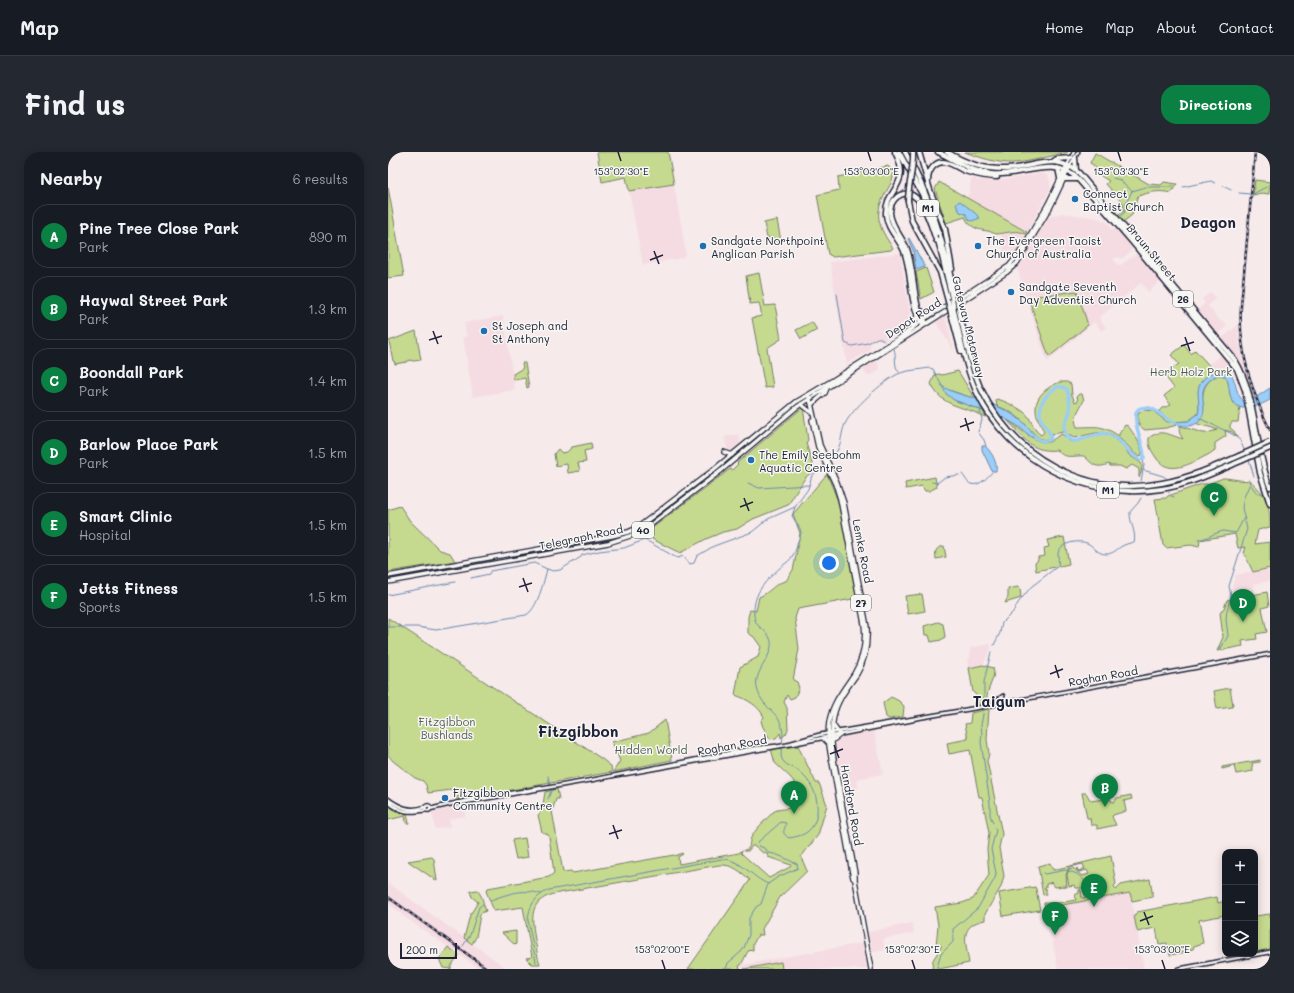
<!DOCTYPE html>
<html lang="en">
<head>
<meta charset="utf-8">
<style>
  body { margin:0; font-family:Mali,sans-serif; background:#242831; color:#f1f3f6 }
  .controls { position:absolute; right:12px; bottom:12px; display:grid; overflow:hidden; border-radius:8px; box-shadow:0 2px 10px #0003 }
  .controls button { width:36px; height:36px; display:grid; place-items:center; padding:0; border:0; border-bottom:1px solid #363941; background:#171b24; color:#f1f3f6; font:20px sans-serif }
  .scale { position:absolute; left:12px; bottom:10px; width:57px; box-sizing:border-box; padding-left:4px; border:2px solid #22223b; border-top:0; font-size:11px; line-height:14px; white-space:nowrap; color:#22223b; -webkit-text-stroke:3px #f6f6f2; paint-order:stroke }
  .you { position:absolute; left:441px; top:411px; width:14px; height:14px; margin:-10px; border:3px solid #fff; border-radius:50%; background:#1a73e8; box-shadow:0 0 0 6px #1a73e833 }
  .badge { display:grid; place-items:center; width:26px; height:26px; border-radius:50%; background:#0b8043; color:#fff; font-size:13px; font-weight:700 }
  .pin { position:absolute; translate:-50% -33px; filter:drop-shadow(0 1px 2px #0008) }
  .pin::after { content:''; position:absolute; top:21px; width:14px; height:12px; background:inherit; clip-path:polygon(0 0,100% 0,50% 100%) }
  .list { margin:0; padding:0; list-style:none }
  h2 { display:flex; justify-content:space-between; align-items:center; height:52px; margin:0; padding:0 16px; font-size:17px }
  h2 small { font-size:13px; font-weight:400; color:#9ea1a6 }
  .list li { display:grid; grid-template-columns:26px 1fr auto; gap:12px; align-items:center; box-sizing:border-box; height:64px; margin:0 8px 8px; padding:0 8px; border:1px solid #363941; border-radius:16px }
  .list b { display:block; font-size:15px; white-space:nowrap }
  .list p { margin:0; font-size:13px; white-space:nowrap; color:#9ea1a6 }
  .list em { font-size:13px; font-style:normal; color:#9ea1a6 }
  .icon { flex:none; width:22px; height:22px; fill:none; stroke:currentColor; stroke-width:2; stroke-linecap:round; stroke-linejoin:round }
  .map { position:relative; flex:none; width:882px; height:817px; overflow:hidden; border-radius:16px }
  header { display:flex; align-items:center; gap:24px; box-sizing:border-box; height:56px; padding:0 20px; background:#171b24; border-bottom:1px solid #363941 }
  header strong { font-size:19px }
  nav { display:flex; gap:22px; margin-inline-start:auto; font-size:14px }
  .intro { display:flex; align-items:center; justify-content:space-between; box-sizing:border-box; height:96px; padding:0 24px }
  h1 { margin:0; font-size:28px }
  .button { padding:10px 18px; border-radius:16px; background:#0b8043; color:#fff; font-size:14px; font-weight:700 }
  main { display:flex; gap:24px; padding:0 24px }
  aside { flex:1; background:#171b24; border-radius:16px; box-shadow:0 2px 10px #0003 }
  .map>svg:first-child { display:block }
  .built { fill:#f5dce2 }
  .green { fill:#c6da8f; stroke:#747e65 }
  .water { fill:#9acdf7; stroke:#6a89ac }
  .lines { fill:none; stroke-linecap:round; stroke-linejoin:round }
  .stream { stroke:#6a89ac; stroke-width:1 }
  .river { stroke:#9acdf7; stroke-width:3.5 }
  .secondary-casing { stroke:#22223b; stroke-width:5.5 }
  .primary-casing { stroke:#22223b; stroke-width:6 }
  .highway-casing { stroke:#22223b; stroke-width:7 }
  .secondary { stroke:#f6f6f2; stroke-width:2.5 }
  .primary { stroke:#f6f6f2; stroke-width:3.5 }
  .highway { stroke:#f6f6f2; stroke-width:4 }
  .rail-casing { stroke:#22223b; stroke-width:2.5 }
  .rail { stroke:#f6f6f2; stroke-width:1; stroke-dasharray:3; stroke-linecap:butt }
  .highway-bridge-casing { stroke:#22223b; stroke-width:7; stroke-linecap:butt }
  .highway-bridge { stroke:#f6f6f2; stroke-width:4 }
  .ticks { fill:none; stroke:#22223b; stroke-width:1.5 }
  .poi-dot { fill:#1f6fb2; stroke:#f6f6f2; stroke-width:1.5 }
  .labels { text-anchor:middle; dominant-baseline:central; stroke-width:3; stroke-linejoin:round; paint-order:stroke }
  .shield { fill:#f6f6f2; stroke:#626272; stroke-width:1 }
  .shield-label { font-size:10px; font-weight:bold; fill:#22223b }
  .poi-label { font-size:11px; fill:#22223b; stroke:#f6f6f2; text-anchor:start }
  .street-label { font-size:11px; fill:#22223b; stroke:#f6f6f2 }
  .park-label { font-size:11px; fill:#535954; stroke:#f6f6f2 }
  .district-label { font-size:15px; font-weight:bold; fill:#22223b; stroke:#f6f6f2 }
  .ticks-label { font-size:10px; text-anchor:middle; fill:#22223b; stroke:#f6f6f2; stroke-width:3; stroke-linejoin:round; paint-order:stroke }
</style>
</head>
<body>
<header>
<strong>Map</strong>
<nav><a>Home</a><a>Map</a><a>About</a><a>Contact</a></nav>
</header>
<div class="intro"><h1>Find us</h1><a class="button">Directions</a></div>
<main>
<aside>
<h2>Nearby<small>6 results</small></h2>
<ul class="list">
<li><span class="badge">A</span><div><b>Pine Tree Close Park</b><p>Park</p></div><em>890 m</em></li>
<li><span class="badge">B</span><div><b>Haywal Street Park</b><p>Park</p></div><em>1.3 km</em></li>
<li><span class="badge">C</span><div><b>Boondall Park</b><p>Park</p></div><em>1.4 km</em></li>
<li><span class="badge">D</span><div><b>Barlow Place Park</b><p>Park</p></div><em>1.5 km</em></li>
<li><span class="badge">E</span><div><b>Smart Clinic</b><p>Hospital</p></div><em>1.5 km</em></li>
<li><span class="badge">F</span><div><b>Jetts Fitness</b><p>Sports</p></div><em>1.5 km</em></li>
</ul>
</aside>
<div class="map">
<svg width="882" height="817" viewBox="0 0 882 817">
  <rect width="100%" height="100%" fill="#f6eaeb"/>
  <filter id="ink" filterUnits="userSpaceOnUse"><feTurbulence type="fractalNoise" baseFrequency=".025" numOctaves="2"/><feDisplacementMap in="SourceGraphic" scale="8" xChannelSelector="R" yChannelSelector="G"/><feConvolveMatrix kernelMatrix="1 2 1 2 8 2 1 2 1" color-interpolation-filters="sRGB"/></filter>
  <g filter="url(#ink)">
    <!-- built -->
    <path class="built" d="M652,21H655L660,24L662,29V37L639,80L578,46L582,40V33L584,26L589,27V28L592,29V27L602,28L604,30L605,28L622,27Z
      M286,32L298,102L294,106L255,113L241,39Z
      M674,61L710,66L720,71L723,77H729L743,94V99L734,107L730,105L725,107L731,114L750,101L773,129L760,140L753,131L711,166L718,175L714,179L706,170L659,210L629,116L657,69L661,65Z
      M633,79L638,82L625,105L617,107L613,81Z
      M512,101L523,169L498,188L489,185L483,189L482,198L459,212L442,110Z
      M823,140L828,146L820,154L832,169L836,170L839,174L830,182L809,159L817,151L814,147Z
      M557,163L566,199L547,169Z
      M115,164L127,238L85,245L75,185H79L76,171Z
      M850,173L851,188L856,215L833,187Z
      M834,202L844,216L842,219L833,216L825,218L821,213Z
      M489,207L491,218L485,222L480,223L478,222L474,216Z
      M351,282L352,292L344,299H340L336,285Z
      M882,416V429L865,432L867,442L846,447L844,435L848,423Z
      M602,492L603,496L595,513L581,516L580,509L582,505V496Z
      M486,578L495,622L469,627L470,636L454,639L453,630L455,629L454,624L451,623L447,596L449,589L456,584Z
      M73,654L76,655L77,664L61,667L63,674L48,677L47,676L44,660Z
      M0,731L117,815L118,817H92L18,766L0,751Z
      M742,741L756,817H670L658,756Z
      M524,771L526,781L495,787L497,798L486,800L484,798L480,780Z
      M475,791L480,817H354L353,813Z"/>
    <!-- green -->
    <path class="green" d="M209,0H280L286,32L241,39L238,25L214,30Z
      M577,0H680C662,4 643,10 625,11C611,12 590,5 577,0Z
      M707,1L761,32L773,33L776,30L789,32L783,41C770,38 763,40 750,44L744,63L735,70L729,63L736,59L735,51L718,32L721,29L713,24L714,22L706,18L708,15L702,11Z
      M500,14L506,20C505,31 499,37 495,46C485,66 494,80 505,96L503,98L445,105L440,102L429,43L451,38L450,25Z
      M867,28L882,30L881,42L874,41L865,43Z
      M551,30L639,80L638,82C629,77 619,81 609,82C606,82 604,80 600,79C590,78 581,75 577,65L558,71L547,37Z
      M0,35L16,124L0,126Z
      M389,68L393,89L386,90L384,85L379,86L376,71Z
      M538,116L546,140L533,147L528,120Z
      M371,121L377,154L387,153L393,187L379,196L385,235L377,236L364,166L374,164L371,151L362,152L358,124Z
      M689,139L700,173L661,205L641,148L649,144Z
      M424,170L429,178L413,187L408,178Z
      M28,179L33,208L25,209L22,208L18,210L7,212L6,209H5L1,189Z
      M796,193L803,202L807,198L827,220C804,230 814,244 810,262L800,269L785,270L789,273L778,276L757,278C750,274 749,269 750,262L756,258L765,259L779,270H783L771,259L774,256L783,253L776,244L786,236L777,224L782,218L791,212L783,203Z
      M134,211H137L141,235L139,236L137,226L126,228L125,222L135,216Z
      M570,219L587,247L561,238L566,248L595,259L598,265C593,264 590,262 586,260C567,253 553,252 543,232L547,223L551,222L554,223Z
      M830,223L837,224C846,237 836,243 852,255L850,270H844L842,273V276L846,279L849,285L844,280L837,278L838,284L827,291V298C821,303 815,305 808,309C793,316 777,321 767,304C763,298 760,293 761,286C773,276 781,283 795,287C792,282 790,280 792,274L815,281H819L829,278C822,274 812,274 808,271C822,256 804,236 830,223Z
      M672,230H679L683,232L684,243L687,250L690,249L689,244L691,242H694L696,248C692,257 684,265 689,275C708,275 713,272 731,284V282L737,273L740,274C746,282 754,293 754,303L750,304C745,301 743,297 739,293C719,274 709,281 686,286L675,280L665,282L660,288C646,288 642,275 632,267C626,261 617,257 609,254L608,249L609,247C615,248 636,258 639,263C644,269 646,279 653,283L656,280C653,273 647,264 648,256C648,243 661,234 672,230Z
      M414,256H415L420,288L418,291L426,318L417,326L400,353L365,367L349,377L335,380L318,387L292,401L264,387L259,380L342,317L344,318L350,312L349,311Z
      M619,268C629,274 649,293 661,290C665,289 668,284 674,282L681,289L684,290L711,282L721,283L736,294L741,303L753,311L754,313L753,321L751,325V317L744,313L738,317L732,314H722L721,312C707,317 706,313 696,304C686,303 677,308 669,298C649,300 641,293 628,278C626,274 622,272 619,268Z
      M203,291L204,297L196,299L198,310L190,311L192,319L180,321L179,312L168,314L166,302L170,297L174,301L179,300L184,295Z
      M439,322L450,349L470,446L410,457L407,466L411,497L405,528L409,530L411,536L407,545L402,547L399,543L396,550L399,556L400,577L398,582L393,586L392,581L388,586L382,587L375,575L373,569L376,565C371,554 359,547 347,543L352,515L370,505L373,495L366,485L360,481V465L362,458L368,459L371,445C383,440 386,431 398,429L405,418L407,409L412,381L405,362Z
      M547,325L549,335L541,339H537L534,334L518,337L517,331Z
      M835,326C843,326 856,330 861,328C879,343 882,353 882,375L870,378L867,392L882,390V416L865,420L856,401L858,395L850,396L847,382L812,388L811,395L803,393L778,396L775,393L767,347L778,346L780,344L814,332H820Z
      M12,354L22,369L52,398L62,401L67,409L0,420V358Z
      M676,385L681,412L648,419L647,411L650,408V405L657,404L656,396L661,395L659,388Z
      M556,394L558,405L548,407C547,399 547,396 556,394Z
      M630,435L632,436L633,446L617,451L620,445V437Z
      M879,440L881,454L874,456L879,480L868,482L869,487L854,489L855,494L829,499L835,485L832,461L836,456L839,448Z
      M534,442L537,459L520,462L517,444Z
      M0,466L214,607L223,614L224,620L73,647H67L66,646L73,643L71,637L40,641L38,633L35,629L27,626L5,609L0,603Z
      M550,470L555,472L557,485L553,488L543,490L541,483H537L536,474Z
      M595,513L605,516C609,526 597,537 599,550L590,552L588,543L585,540L581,516Z
      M842,536L845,553L844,555L829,557L826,539Z
      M503,545L511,549L516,554L515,565L501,567L498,565L495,551Z
      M601,557L599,587L601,602L599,609L614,682L611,696L616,724L613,735L597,762V768C570,773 578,791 581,811L551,817H544L545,808L553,795V793L548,794L550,773L547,755L574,751L585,747L601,723L599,697L601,681L594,645H591L582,598L561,602L559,591L580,587L577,572L582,571L583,561Z
      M277,568L284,608L225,620L232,609L224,590L261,581Z
      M410,594L428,631H431L439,653L430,683L413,705L419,719L392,745L374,777L375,783H370L365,792V798L360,799L353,813L351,814L352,817H300L362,728C353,720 345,712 331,713L165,742C140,750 144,766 147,788C149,796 149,805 152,812H144L138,806L144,805L135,755L106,759L98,739L100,736L161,725L166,721L161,684L159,682L154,680L150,663L154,659L157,640L169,637L171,647H168L164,659L175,720L183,719L185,721L286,703L287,704L294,701L295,702L290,705L291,712L351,701L354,698L353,701L381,726L402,715L403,713L380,705V703L377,700L375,701L367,694H364L360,699H356V698C364,697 360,692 363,686C366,678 379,667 385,660L389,658L408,655L410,644L408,632L402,625L387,611L383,597Z
      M872,608V610L864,611L865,619L848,622L846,614L834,617V615Z
      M694,641H698L703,649L722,646L723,649L726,650L729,646L743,643L744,647L736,649L738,659L725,663L724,665L728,673L709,677V673H703L702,666H699Z
      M0,653L9,660L19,662L21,671H18L17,664L0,668Z
      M137,686L140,705L128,707L124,688Z
      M723,704L728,732L726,734L728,738L733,733L762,727L765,745L744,749L742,741L657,756L656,751H670L688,748L687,743L691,741V738H693L694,746H697L696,736H687L686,733L681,734L679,723L681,717L685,716L694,724L701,722L699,718L691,720L688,717L689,716L690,719L694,718V717H697L695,712L681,715L678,723L679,735H677V732L676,735L675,734L667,735L663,730L662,731L658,732V735L656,736L657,737H659L658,738V742L655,743L650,714L662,711L665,718Z
      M44,705L46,707L49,729L20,709Z
      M647,735L648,737L652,758L615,764L611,741Z
      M89,738C95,744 95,752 98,759L93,761L92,763L88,785L84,792L76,786L82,763L90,750L84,745L82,739Z
      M829,745L830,751L837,749V763L811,768L815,791L806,794L805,797L799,798V800L782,803L779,791L771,792L768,776C762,777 756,778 750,780L749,779L746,764L749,760Z
      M882,762V797L867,800V764Z
      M128,779V792L127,793L114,781Z
      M60,795L71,803L63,814V817L55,816L51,807Z
      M393,810L394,817H356Z"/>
    <!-- water -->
    <path class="water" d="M572,49C579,55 586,59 592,66L584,69L581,68L578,62L572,60L568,53L570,50Z
      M521,86L537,115L528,118L525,98L520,87Z
      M836,218C850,220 845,242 856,249L867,246L882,236V248C871,254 850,264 843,246C840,238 842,231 837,224L830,223C823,226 817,231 815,239C814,245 816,252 816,258C814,276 797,277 784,270L800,269L810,262C812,255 810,247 810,239C811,226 824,219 836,218Z
      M554,234C563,240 572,242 582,245C610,253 632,262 649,286L643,285L630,274L616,266L603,262L566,248L558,242Z
      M594,294H597C603,299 610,311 608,319H604L594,298Z"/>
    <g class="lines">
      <!-- stream -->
      <path class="stream" d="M725,26L732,28L744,39L758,35H785
        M835,34L843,38
        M795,35L823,29L827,31
        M851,41L862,42
        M865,42L876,36L882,34
        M731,65L737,60L738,51L744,39
        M449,142L457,191L464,194L480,191L489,186H492L496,189
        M506,197C509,204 505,214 511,220
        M592,257L594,268L590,280L596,288L598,294
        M811,266L844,282L852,288L857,300
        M441,308C443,304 447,303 449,299C454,290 453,281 457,272C464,257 495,229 510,222C519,218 531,218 541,216L545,217L554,234
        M861,308L866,324
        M755,318L775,324L778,326
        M574,322C577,325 579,331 583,332C591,335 600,325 604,320
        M753,329L756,313L755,308
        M544,330L549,331L557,325L571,323
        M360,331L371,336L421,333
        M862,332L868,340L873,342
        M781,340V341
        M783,344L786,345
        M810,388L820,385L826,382L835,379L848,381L856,366
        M102,419L146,411L159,417L165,419L172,418L193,405L194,403L211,399L236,396L256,388L261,390L287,405L290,406L295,404L302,412L306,411L309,404L326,394L364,380L380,367L407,355
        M83,426L101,422L102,420
        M0,443L67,430
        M0,475H29L48,478L138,463C149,458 156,429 159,417
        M606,493L612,481L614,471L625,460L630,451L643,435L670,414C671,410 670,405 670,401C672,390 691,388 699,391C706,394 709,402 718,402C725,402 729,397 734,394C738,392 742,391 746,390C749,382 741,369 742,360L750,351L753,346
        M832,498L840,484L838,467L839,458L843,444L841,434L859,377L854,356L856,345L863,329
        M596,552V530L603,500
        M596,557L593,573L594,582L593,590L602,651V663L605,671
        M394,592C400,559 375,562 369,536C365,520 385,505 383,490C380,473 361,480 367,450C370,435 383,424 394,414C398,411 403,408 405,403C408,399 409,393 410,389C411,387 413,383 413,380C412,375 407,369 404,364L407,355L420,337L424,323L437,314
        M160,624L163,639L160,647
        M655,721L657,722L678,718L689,722L707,738
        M103,748C119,742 136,736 153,742
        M75,794L82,783L91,755L95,752
        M148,810L140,768C141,754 147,744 161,738L334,707C353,707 363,725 380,732
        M549,815L553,802L565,790V777L590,756L607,726L608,721L603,697L608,678L606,675
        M338,817L340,811L353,800L356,796L361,783V766L368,755L373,752L380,732L390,725L410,716L409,712C398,707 391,702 380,701L378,697L371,694L370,690L393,670L398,671C397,679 392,680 401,686C406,685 414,684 419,680C434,669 431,642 420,629C417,625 413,621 409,618C405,615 399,614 396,610C392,606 393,601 394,595"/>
      <!-- river -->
      <path class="river" d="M646,284C651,288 658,291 663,287C663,280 656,274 653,267C649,252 658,242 669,235H675L679,237L681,245L682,259L676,275L678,285L684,289H688L715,281C735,285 738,301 752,308L756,306C758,295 733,250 761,256C771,258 777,269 788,271"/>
      <!-- secondary casing -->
      <g class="secondary-casing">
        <path id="secondary" d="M679,13L686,0
          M682,14L690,0
          M605,552L606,550L615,544
          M403,591L431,583L588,556L882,502
          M237,622L409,591L525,568
          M0,647C12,656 22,660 37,655
          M0,650C14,661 21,661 38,658
          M72,651L204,628L361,597L388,594
          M37.5 656a2.5 2.5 0 1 1 5 0a2.5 2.5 0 1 1-5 0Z
          M42,657L81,648L153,636
          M790,817L882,800"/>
      </g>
      <!-- primary casing -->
      <g class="primary-casing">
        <path id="primary" d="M568,153L619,120L629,111L663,54L682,14
          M421,245L423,251L432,293L449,330L456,351L479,475C480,491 478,507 469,522C460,535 449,548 446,564C440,589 448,616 452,640C457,667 462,694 467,721V728L483,817
          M413,252L423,260
          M424,252L437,241L439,236
          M424,268L430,295L448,334L452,347L476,472C478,489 475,507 466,522C456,537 444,551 441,570C438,589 444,608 447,627C453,660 459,693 465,726L467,728
          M336,300L344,303
          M0,424L224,384L240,380L249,376L324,319L408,250L445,228L510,187L536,167L583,139L621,114L632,100L660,52L679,13
          M0,430L220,391L242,384L261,374L334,318L409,255L563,156
          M445,573L450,580
          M435,586L440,591
          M444,589L453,582"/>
      </g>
      <!-- highway casing -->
      <g class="highway-casing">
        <path id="highway" d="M507,0C525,34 496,37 498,63C499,77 511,87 516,99C525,124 520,151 535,173
          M511,0L534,42L548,81
          M517,0C545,49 555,90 567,144
          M531,0L542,38L557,77L564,117
          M550,0C568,9 584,20 604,22C634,25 666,3 690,27L745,91L849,217L857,238L872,321L882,352
          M559,0C577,11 597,18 618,17C645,16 667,0 691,21L847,208C869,243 866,295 882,335
          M687,6L688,18
          M666,9L669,7L683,6
          M670,16L672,26
          M675,27H690
          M540,29C540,18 548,7 560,11C567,13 573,18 580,20C590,23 599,25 609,25
          M520,49L524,69L552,120L560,149
          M550,88L564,146
          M569,153C572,160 573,169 575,176C579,196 584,216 592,235C625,305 697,346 774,331C801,326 826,315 851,304
          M533,159L541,164
          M566,159C573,186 577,215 589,241C621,309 698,349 773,337C801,333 827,320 853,309
          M563,161L573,199
          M538,171L531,159L529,151C525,133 525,114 519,97C514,85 503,74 502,61C502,54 504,49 509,45C532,29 543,74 548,88L551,90
          M524,175L525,171L530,164"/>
      </g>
      <!-- secondary -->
      <use href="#secondary" class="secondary"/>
      <!-- primary -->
      <use href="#primary" class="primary"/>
      <!-- highway -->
      <use href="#highway" class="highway"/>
      <!-- rail casing -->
      <g class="rail-casing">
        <path id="rail" d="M867,0L853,154C850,198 863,239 882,278
          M0,745L100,817"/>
      </g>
      <!-- rail -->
      <use href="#rail" class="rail"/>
      <!-- highway-bridge casing -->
      <g class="highway-bridge-casing">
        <path id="highway-bridge" d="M520,49C520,32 526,17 525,0
          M569,143L570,153
          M564,146L566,159
          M560,149L563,161
          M851,304L882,290
          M853,309L882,296"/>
      </g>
      <!-- highway-bridge -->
      <use href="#highway-bridge" class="highway-bridge"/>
    </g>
  </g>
  <!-- ticks -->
  <path class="ticks" d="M230,0L233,9M480,0L483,9M730,0L733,9M266,99L271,112M262,108L275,103M45,179L50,192M797,185L802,199M41,188L54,184M793,194L806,190M577,266L581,279M572,275L586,270M356,346L361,359M352,355L365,350M135,426L140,440M131,435L144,431M667,513L671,526M662,522L675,517M446,593L451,606M442,602L455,597M225,673L230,687M221,682L234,678M756,760L761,773M752,769L765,764M274,808L277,817M524,808L527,817M774,808L777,817"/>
  <!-- markers -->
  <g class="poi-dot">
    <circle cx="687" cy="47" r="4"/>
    <circle cx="315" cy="94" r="4"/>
    <circle cx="590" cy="94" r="4"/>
    <circle cx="623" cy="140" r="4"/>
    <circle cx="96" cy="179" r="4"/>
    <circle cx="363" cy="308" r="4"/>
    <circle cx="57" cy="646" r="4"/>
  </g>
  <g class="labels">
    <!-- shield labels -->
    <g class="shield">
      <rect x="529" y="48" width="22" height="16" rx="3"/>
      <rect x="785" y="139" width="20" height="16" rx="3"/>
      <rect x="709" y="330" width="22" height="16" rx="3"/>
      <rect x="244" y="370" width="22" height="16" rx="3"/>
      <rect x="463" y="443" width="20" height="16" rx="3"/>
    </g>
    <g class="shield-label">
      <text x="540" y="56">M1</text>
      <text x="795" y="147">26</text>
      <text x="720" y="338">M1</text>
      <text x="255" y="378">40</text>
      <text x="473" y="451">27</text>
    </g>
    <!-- poi labels -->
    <g class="poi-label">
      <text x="695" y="41">Connect<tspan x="695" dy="13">Baptist Church</tspan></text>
      <text x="323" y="88">Sandgate Northpoint<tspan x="323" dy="13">Anglican Parish</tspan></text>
      <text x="598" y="88">The Evergreen Taoist<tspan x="598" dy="13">Church of Australia</tspan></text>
      <text x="631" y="134">Sandgate Seventh<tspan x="631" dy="13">Day Adventist Church</tspan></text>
      <text x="104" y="173">St Joseph and<tspan x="104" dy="13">St Anthony</tspan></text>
      <text x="371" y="302">The Emily Seebohm<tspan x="371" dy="13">Aquatic Centre</tspan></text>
      <text x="65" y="640">Fitzgibbon<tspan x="65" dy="13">Community Centre</tspan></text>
    </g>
    <!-- street labels -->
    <g class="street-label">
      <text transform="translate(764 100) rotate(50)">Braun Street</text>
      <text transform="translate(525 166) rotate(-33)">Depot Road</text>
      <text transform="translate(581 175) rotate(76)">Gateway Motorway</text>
      <text transform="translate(193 385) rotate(-12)">Telegraph Road</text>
      <text transform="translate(475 399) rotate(79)">Lemke Road</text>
      <text transform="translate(715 524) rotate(-10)">Roghan Road</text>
      <text transform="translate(344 593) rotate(-10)">Roghan Road</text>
      <text transform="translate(464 653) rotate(80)">Handford Road</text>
    </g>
    <!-- park labels -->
    <g class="park-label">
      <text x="803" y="219">Herb Holz Park</text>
      <text x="59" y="569">Fitzgibbon<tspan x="59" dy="13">Bushlands</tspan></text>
      <text x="263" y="597">Hidden World</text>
    </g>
    <!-- district labels -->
    <g class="district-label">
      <text x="820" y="70">Deagon</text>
      <text x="611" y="549">Taigum</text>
      <text x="190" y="579">Fitzgibbon</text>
    </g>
  </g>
  <g class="ticks-label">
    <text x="733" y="23">153°03'30"E</text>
    <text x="233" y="23">153°02'30"E</text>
    <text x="483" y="23">153°03'00"E</text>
    <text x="274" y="801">153°02'00"E</text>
    <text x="524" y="801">153°02'30"E</text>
    <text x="774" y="801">153°03'00"E</text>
  </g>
</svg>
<div class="controls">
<button>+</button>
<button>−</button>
<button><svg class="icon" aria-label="layers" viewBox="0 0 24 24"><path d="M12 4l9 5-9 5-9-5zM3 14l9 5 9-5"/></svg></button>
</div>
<div class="scale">200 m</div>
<div class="you"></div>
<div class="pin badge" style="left:406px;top:662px">A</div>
<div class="pin badge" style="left:717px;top:655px">B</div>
<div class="pin badge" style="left:826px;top:364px">C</div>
<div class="pin badge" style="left:855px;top:470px">D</div>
<div class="pin badge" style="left:706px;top:755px">E</div>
<div class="pin badge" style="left:667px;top:783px">F</div>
</div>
</main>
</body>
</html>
